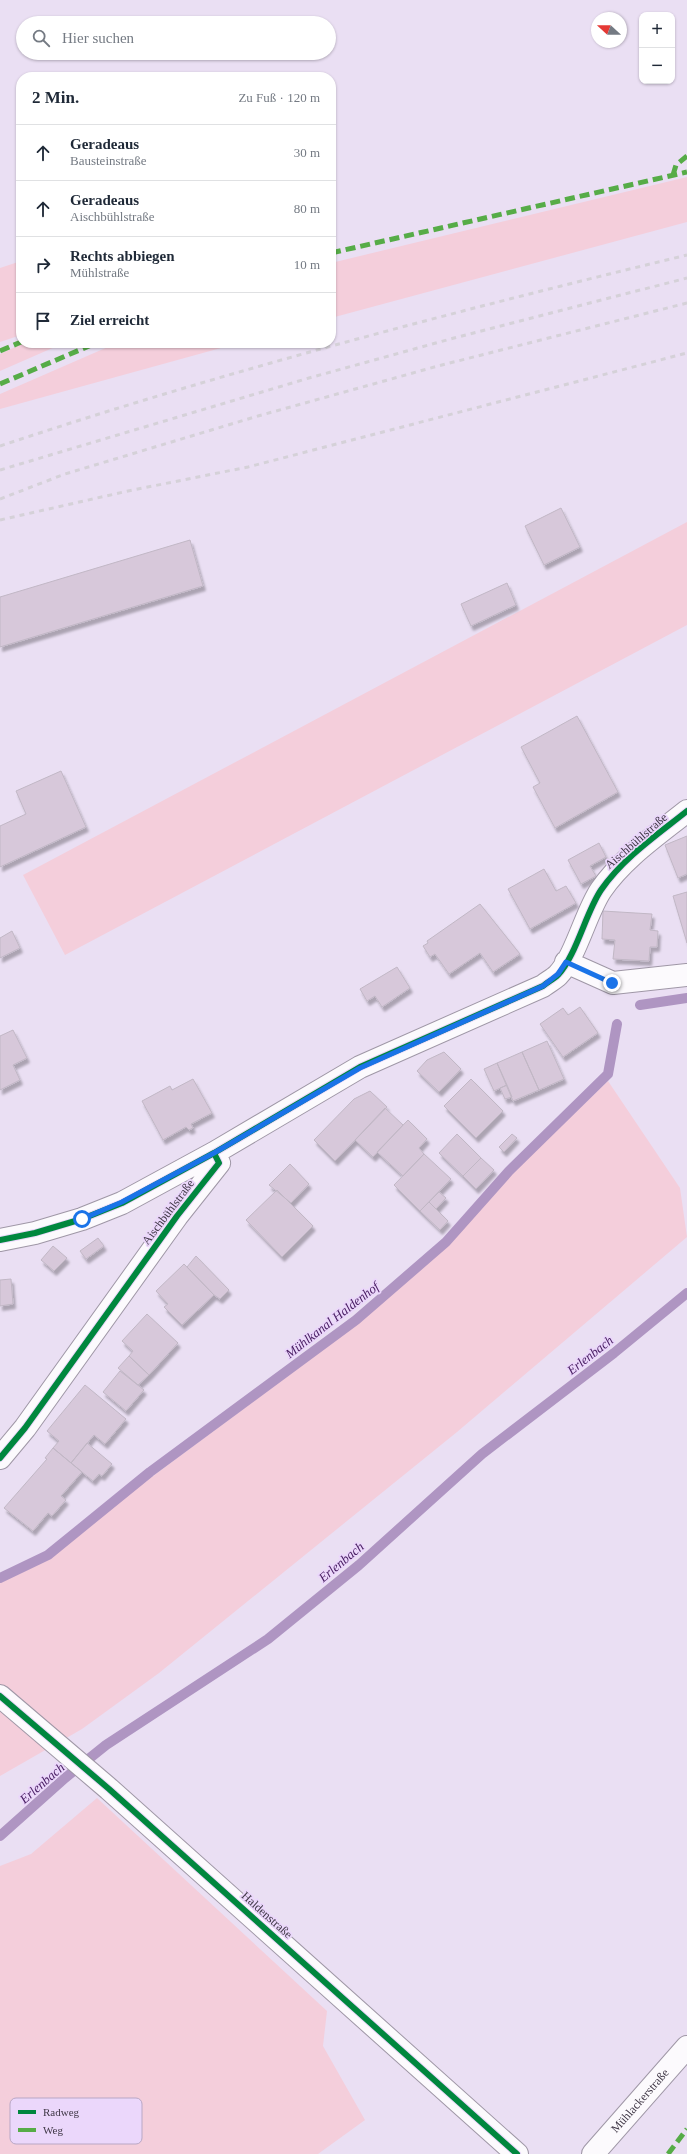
<!DOCTYPE html>
<html lang="de">
<head>
<meta charset="utf-8">
<style>
  body { margin:0; font-family:Georgia,serif; background:#f6f6f7; color:#1f2937 }
  .controls { position:absolute; right:12px; top:12px; display:grid; overflow:hidden; border-radius:8px; box-shadow:0 1px 3px #0004 }
  .controls button { width:36px; height:36px; display:grid; place-items:center; padding:0; border:0; border-bottom:1px solid #e0e1e3; background:#fff; color:#1f2937; font:20px sans-serif }
  .compass { position:absolute; left:591px; top:12px; width:36px; height:36px; border-radius:50%; background:#fff; box-shadow:0 1px 3px #0004; rotate:291deg }
  .stop { position:absolute; width:12px; height:12px; margin:-9px; border:3px solid #1a73e8; border-radius:50%; background:#fff }
  .stop.end { background:#1a73e8; border-color:#fff; box-shadow:0 1px 4px #0008 }
  .list { margin:0; padding:0; list-style:none }
  h2 { display:flex; justify-content:space-between; align-items:center; height:52px; margin:0; padding:0 16px; font-size:17px }
  h2 small { font-size:13px; font-weight:400; color:#747a83 }
  .list li { display:grid; grid-template-columns:26px 1fr auto; gap:12px; align-items:center; box-sizing:border-box; height:56px; padding:0 16px; border-top:1px solid #e0e1e3 }
  .list b { display:block; font-size:15px; white-space:nowrap }
  .list p { margin:0; font-size:13px; white-space:nowrap; color:#747a83 }
  .list em { font-size:13px; font-style:normal; color:#747a83 }
  .icon { flex:none; width:22px; height:22px; fill:none; stroke:currentColor; stroke-width:2; stroke-linecap:round; stroke-linejoin:round }
  .map { position:relative; flex:none; width:687px; height:2154px; overflow:hidden }
  .search { position:absolute; background:#fff; box-shadow:0 1px 3px #0004; left:16px; top:16px; width:320px; height:44px; display:flex; align-items:center; gap:10px; box-sizing:border-box; padding:0 14px; border-radius:22px; color:#747a83; font-size:15px }
  .panel { position:absolute; background:#fff; box-shadow:0 1px 3px #0004; left:16px; top:72px; width:320px; height:276px; border-radius:16px }
  .map>svg:first-child { display:block }
  .green { fill:#f4cedb }
  .lines { fill:none; stroke-linecap:round; stroke-linejoin:round }
  .stream { stroke:#af95c2; stroke-width:10 }
  .building { fill:#d7c8da; stroke:#c1b7c5; filter:url(#shadow) }
  .street-casing { stroke:#9f97a6; stroke-width:24 }
  .secondary-casing { stroke:#9f97a6; stroke-width:24 }
  .street { stroke:#fcfafd; stroke-width:22 }
  .secondary { stroke:#fcfafd; stroke-width:22 }
  .rail { stroke:#d5d1d8; stroke-width:3; stroke-dasharray:5 5; stroke-linecap:butt }
  .quiet { stroke:#56ac47; stroke-width:5; stroke-dasharray:10 5; stroke-linecap:butt }
  .cycleway-casing { stroke:#ebd7fb; stroke-width:8 }
  .cycleway { stroke:#00873e; stroke-width:6 }
  .route { stroke:#1a73e8; stroke-width:5 }
  .labels { text-anchor:middle; dominant-baseline:central; stroke-width:3.5; stroke-linejoin:round; paint-order:stroke }
  .street-label { font-size:12px; fill:#403847; stroke:#ebd7fb }
  .water-label { font-size:13px; font-style:italic; fill:#4b2065; stroke:#ebd7fb }
  .key { fill:#ebd7fb; stroke:#b8a7c5; stroke-width:1 }
  .key-label { font-size:11px; fill:#403847 }
</style>
</head>
<body>
<div class="map">
<svg width="687" height="2154" viewBox="0 0 687 2154">
  <defs>
    <filter id="shadow"><feDropShadow dx="2.5" dy="4.5" stdDeviation="1" flood-color="#0004"/></filter>
  </defs>
  <rect width="100%" height="100%" fill="#eadff3"/>
  <!-- green -->
  <path class="green" d="M687,177V222L331,318V263Z
    M21,261V335L0,342V268Z
    M24,343H64L0,371V354Z
    M117,343H239L0,409V394Z
    M687,522V625L65,955L23,875Z
    M608,1081L680,1188L687,1237L457,1432L159,1673L82,1729L0,1776V1583L50,1559L110,1508L359,1323L449,1245L511,1174Z
    M97,1798L327,2011L323,2046L365,2120L318,2154H0V1866L31,1854Z"/>
  <g class="lines">
    <!-- stream -->
    <path class="stream" d="M640,1005L687,998
      M0,1578L48,1555L150,1472L356,1320L446,1242L509,1171L608,1074L617,1024
      M0,1836L65,1778L106,1745L268,1639L359,1565L482,1454L614,1353L687,1293"/>
  </g>
  <!-- building -->
  <path class="building" d="M561,508L580,547L544,565L525,526Z
    M190,540L203,586L0,647V597Z
    M507,583L516,605L471,626L461,604Z
    M577,716L618,792L555,828L533,787L540,783L521,747Z
    M61,771L86,827L0,867V826L26,814L16,791Z
    M687,836V874L678,878L665,845Z
    M599,843L606,857L590,866L596,876L581,884L568,860Z
    M544,869L556,891L566,886L576,903L530,929L508,889Z
    M687,892V943L673,896Z
    M480,904L520,954L493,972L480,953L449,974L435,954L430,957L423,946L428,943L427,941Z
    M603,911L652,914L650,930L658,931L657,947H650L649,961L613,959L615,940L602,939Z
    M12,931L20,948L0,958V938Z
    M397,967L410,988L382,1007L375,996L367,1001L360,989Z
    M580,1007L598,1033L563,1057L540,1024L563,1008L568,1015Z
    M13,1030L27,1058L13,1065L20,1080L0,1090V1036Z
    M547,1041L564,1079L539,1090L522,1052Z
    M444,1052L461,1069L439,1092L417,1071L427,1060Z
    M522,1052L539,1090L513,1101L497,1063Z
    M497,1063L507,1085L494,1091L484,1069Z
    M193,1079L212,1113L191,1124L193,1128L189,1130L186,1127L163,1140L142,1101L170,1086L172,1090Z
    M471,1079L503,1111L476,1138L444,1106Z
    M507,1085L512,1097L505,1099L500,1088Z
    M370,1091L387,1107L335,1161L314,1140L354,1099Z
    M385,1108L403,1125L373,1157L355,1140Z
    M408,1120L427,1139L419,1148L424,1154L403,1176L377,1152Z
    M457,1134L481,1158L463,1176L439,1153Z
    M512,1134L517,1138L504,1152L499,1147Z
    M424,1154L451,1179L420,1211L394,1185Z
    M481,1158L494,1170L476,1189L463,1176Z
    M290,1164L309,1184L291,1203L269,1185Z
    M277,1190L313,1226L282,1257L246,1220Z
    M439,1192L446,1198L436,1209L429,1202Z
    M429,1202L448,1221L440,1230L420,1211Z
    M98,1238L104,1246L86,1259L80,1251Z
    M53,1246L67,1258L54,1271L41,1260Z
    M196,1256L229,1290L220,1299L214,1295L187,1267Z
    M184,1264L214,1295L182,1325L164,1307L168,1304L156,1291Z
    M11,1279L13,1304L0,1306V1280Z
    M147,1314L178,1343L149,1375L129,1356L133,1351L122,1341Z
    M129,1356L149,1375L138,1385L118,1368Z
    M120,1371L144,1390L126,1411L103,1392Z
    M85,1385L126,1419L105,1444L94,1435L71,1463L53,1448L59,1441L47,1431Z
    M87,1443L112,1464L102,1476L99,1474L93,1481L71,1463Z
    M53,1448L82,1472L61,1496L66,1500L52,1516L48,1513L33,1531L4,1508L47,1459L45,1458Z"/>
  <g class="lines">
    <!-- street casing -->
    <g class="street-casing">
      <path id="street" d="M566,962L613,983L687,975
        M0,1240L35,1233L82,1219L122,1203L214,1153L360,1067L543,986C548,982 554,979 558,975C576,956 586,912 601,890C623,858 657,835 687,811
        M0,1458L25,1428L177,1216L219,1163L214,1153
        M0,1696L109,1789L517,2154"/>
    </g>
    <!-- secondary casing -->
    <g class="secondary-casing">
      <g id="secondary">
        <path id="s1" d="M593,2154L687,2047"/>
      </g>
    </g>
    <!-- street -->
    <use href="#street" class="street"/>
    <!-- secondary -->
    <use href="#secondary" class="secondary"/>
    <!-- rail -->
    <path class="rail" d="M0,446C225,371 456,311 687,255
      M0,470L309,378L454,338L687,278
      M0,499L65,474L258,416L438,366L687,303
      M0,520L128,491L248,467L687,353"/>
    <!-- quiet -->
    <path class="quiet" d="M673,175L676,165L687,156
      M331,253L687,172
      M0,351L21,342
      M0,384L96,343
      M668,2154L687,2129"/>
    <!-- cycleway casing -->
    <g class="cycleway-casing">
      <path id="cycleway" d="M0,1240L35,1233L82,1219L122,1203L214,1153L360,1067L543,986C548,982 554,979 558,975C576,956 586,912 601,890C623,858 657,835 687,811
        M0,1458L25,1428L177,1216L219,1163L214,1153
        M0,1696L109,1789L517,2154"/>
    </g>
    <!-- cycleway -->
    <use href="#cycleway" class="cycleway"/>
  </g>
  <g class="lines">
    <!-- route -->
    <path class="route" d="M82,1219L122,1202L214,1153L360,1068L543,986L558,974L566,962L612,983"/>
  </g>
  <g class="labels">
    <!-- street labels -->
    <g class="street-label">
      <text transform="translate(636 841) rotate(-41)">Aischbühlstraße</text>
      <text transform="translate(168 1212) rotate(-53)">Aischbühlstraße</text>
      <text transform="translate(267 1915) rotate(42)">Haldenstraße</text>
      <text stroke="none"><textPath href="#s1" startOffset="71">Mühlackerstraße</textPath></text>
    </g>
    <!-- water labels -->
    <g class="water-label">
      <text transform="translate(332 1320) rotate(-38)">Mühlkanal Haldenhof</text>
      <text transform="translate(590 1355) rotate(-38)">Erlenbach</text>
      <text transform="translate(341 1562) rotate(-40)">Erlenbach</text>
      <text transform="translate(42 1783) rotate(-41)">Erlenbach</text>
    </g>
  </g>
  <!-- legend -->
  <rect x="10" y="2098" width="132" height="46" rx="6" class="key"/>
  <rect x="18" y="2110" width="18" height="4" fill="#00873e"/>
  <rect x="18" y="2128" width="18" height="4" fill="#56ac47"/>
  <g class="key-label">
    <text x="43" y="2116">Radweg</text>
    <text x="43" y="2134">Weg</text>
  </g>
</svg>
<div class="controls">
<button>+</button>
<button>−</button>
</div>
<svg class="compass" viewBox="-18 -18 36 36"><path d="M0-13l5 13h-10z" fill="#e53935"/><path d="M0 13l5-13h-10z" fill="#747a83"/></svg>
<div class="stop" style="left:82px;top:1219px"></div>
<div class="stop end" style="left:612px;top:983px"></div>
<div class="search"><svg class="icon" aria-label="search" viewBox="0 0 24 24"><circle cx="10" cy="10" r="6"/><path d="M15 15l6 6"/></svg>Hier suchen</div>
<section class="panel">
<h2>2 Min.<small>Zu Fuß · 120 m</small></h2>
<ul class="list">
<li><svg class="icon" aria-label="ahead" viewBox="0 0 24 24"><path d="M12 20V5M6 11l6-6 6 6"/></svg><div><b>Geradeaus</b><p>Bausteinstraße</p></div><em>30 m</em></li>
<li><svg class="icon" aria-label="ahead" viewBox="0 0 24 24"><path d="M12 20V5M6 11l6-6 6 6"/></svg><div><b>Geradeaus</b><p>Aischbühlstraße</p></div><em>80 m</em></li>
<li><svg class="icon" aria-label="right" viewBox="0 0 24 24"><path d="M7 20v-9h11M14 6l5 5-5 5"/></svg><div><b>Rechts abbiegen</b><p>Mühlstraße</p></div><em>10 m</em></li>
<li><svg class="icon" aria-label="arrive" viewBox="0 0 24 24"><path d="M6 21V4h12l-3 4 3 4H6"/></svg><div><b>Ziel erreicht</b></div></li>
</ul>
</section>
</div>
</body>
</html>
